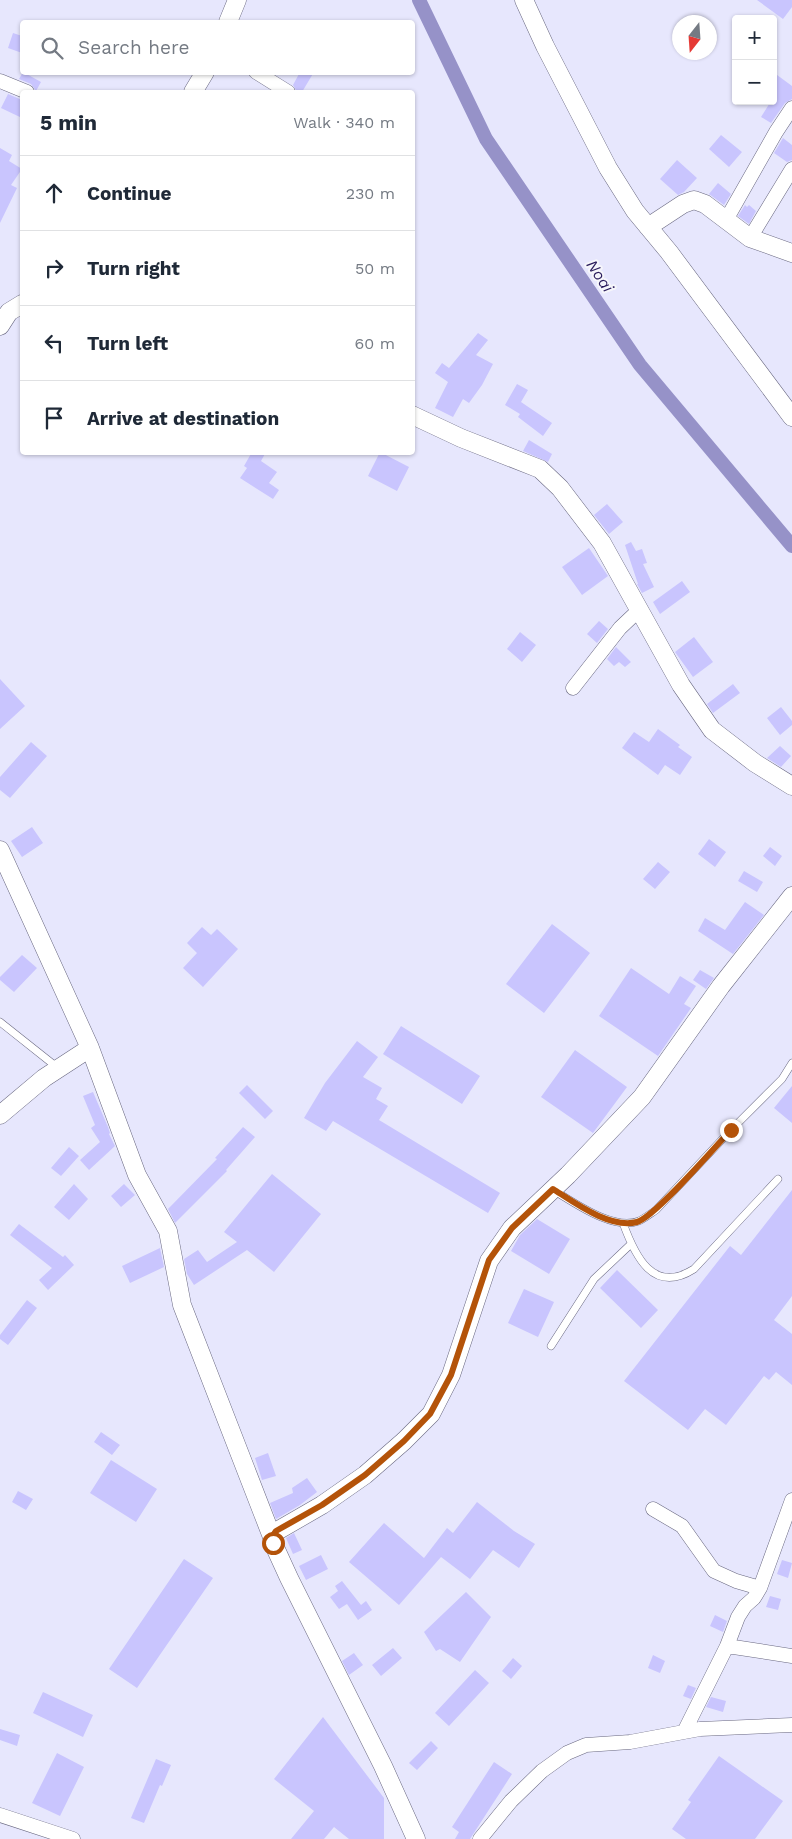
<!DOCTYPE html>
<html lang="en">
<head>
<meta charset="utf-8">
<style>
  body { margin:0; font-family:"Work Sans",sans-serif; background:#f2f2f3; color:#1f2937 }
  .controls { position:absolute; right:15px; top:15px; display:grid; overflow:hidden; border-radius:5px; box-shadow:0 1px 4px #0004 }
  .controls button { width:45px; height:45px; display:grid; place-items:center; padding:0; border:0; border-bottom:1px solid #e0e1e3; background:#fff; color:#1f2937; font:25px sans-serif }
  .compass { position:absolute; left:672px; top:15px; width:45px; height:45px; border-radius:50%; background:#fff; box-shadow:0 1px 4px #0004; rotate:197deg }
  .stop { position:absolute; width:15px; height:15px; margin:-11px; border:4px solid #b45309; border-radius:50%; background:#fff }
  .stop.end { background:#b45309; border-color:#fff; box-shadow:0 1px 5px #0008 }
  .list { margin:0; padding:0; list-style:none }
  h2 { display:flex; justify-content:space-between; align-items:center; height:65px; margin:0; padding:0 20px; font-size:21px }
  h2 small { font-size:16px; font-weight:400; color:#747a83 }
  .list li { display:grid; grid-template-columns:32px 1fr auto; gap:15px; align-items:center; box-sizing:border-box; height:75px; padding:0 20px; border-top:1px solid #e0e1e3 }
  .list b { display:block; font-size:19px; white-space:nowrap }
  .list em { font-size:16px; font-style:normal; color:#747a83 }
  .icon { flex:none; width:28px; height:28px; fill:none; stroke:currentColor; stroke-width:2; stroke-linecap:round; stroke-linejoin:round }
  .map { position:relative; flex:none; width:792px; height:1839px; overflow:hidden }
  .search { position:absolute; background:#fff; box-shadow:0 1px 4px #0004; left:20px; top:20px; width:395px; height:55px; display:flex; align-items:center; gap:12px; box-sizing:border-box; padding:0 18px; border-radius:5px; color:#747a83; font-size:19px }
  .panel { position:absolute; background:#fff; box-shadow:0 1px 4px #0004; left:20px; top:90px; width:395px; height:365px; border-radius:5px }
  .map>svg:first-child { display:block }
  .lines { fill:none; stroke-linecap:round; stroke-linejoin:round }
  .canal { stroke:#9692c8; stroke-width:14 }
  .building { fill:#c9c5fe }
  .service-casing { stroke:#696880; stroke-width:8 }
  .minor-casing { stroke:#696880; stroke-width:15 }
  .tertiary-casing { stroke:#696880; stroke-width:19 }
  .service { stroke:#fff; stroke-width:7 }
  .minor { stroke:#fff; stroke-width:14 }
  .tertiary { stroke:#fff; stroke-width:18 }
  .route { stroke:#b45309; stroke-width:6 }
  .labels { text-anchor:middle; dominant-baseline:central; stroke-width:4; stroke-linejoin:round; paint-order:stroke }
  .water-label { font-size:16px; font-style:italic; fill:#291b5b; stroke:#f6f6fb }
</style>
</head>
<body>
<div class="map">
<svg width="792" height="1839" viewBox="0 0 792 1839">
  <rect width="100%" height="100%" fill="#e7e7fd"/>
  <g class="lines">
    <!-- canal -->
    <path class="canal" d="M419,0L486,139L640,365L792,546"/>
  </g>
  <!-- building -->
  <path class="building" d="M757,0H792V7L783,19Z
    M13,33L22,36V53L8,48Z
    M23,72L41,82L36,91L31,84L19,79Z
    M300,72H314L302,92H297L293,85Z
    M773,72L792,86V99L785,103L771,123L761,117L771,101H773L775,94L773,93Z
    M8,94L22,100V118L1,108Z
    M721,135L742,152L729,167L709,149Z
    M783,138L792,145V160L787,162L774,153Z
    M0,148L12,155L9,161L22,169L11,185L17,188L0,223Z
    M677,160L697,178L684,192L678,195L660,179Z
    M718,183L731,194L724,205L709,194Z
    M745,205L747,207L749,205L756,211L749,224L738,216Z
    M478,333L488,340L476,355L493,364L482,385L469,403L463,399L453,417L435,408L448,382L435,373L442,363L449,368Z
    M517,384L528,390L521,402L552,423L543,436L518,417L520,414L505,405Z
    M529,440L552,454L548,462L523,451Z
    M252,452H266L261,461L277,472L269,483L279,490L273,499L240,478L247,468L244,466Z
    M380,452L409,467L397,491L368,476Z
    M607,504L623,522L609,534L594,515Z
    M631,542L636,551L642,549L647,563L643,564L654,587L642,593L637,584H638L625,545Z
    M589,548L608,576L582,595L562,567Z
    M682,581L690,592L660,614L653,602Z
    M599,621L608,629L597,643L587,634Z
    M520,632L536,645L522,662L507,649Z
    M694,637L713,662L693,677L675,652Z
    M616,647L631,662L625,667L619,662L614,666L607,659Z
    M0,679L25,706L0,729Z
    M733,684L740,693L713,713L707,704Z
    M781,707L792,721V725L780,735L767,718Z
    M658,729L680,745L678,747L692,757L680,775L665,765L658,775L622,748L634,732L649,742Z
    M31,742L47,756L10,798L0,790V777Z
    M780,746L791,756L781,767L767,758Z
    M32,827L43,843L22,857L11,841Z
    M709,839L726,852L715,867L698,854Z
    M770,847L782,856L775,866L763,856Z
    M658,862L670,872L655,889L643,879Z
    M744,871L763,882L757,892L738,881Z
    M745,902L764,915L733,954L698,931L705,918L725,930Z
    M552,924L590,953L544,1013L506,984Z
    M202,927L211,935L217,929L238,949L203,987L183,968L197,953L187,943Z
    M22,955L37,968L14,992L0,980V977Z
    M631,968L669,994L680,976L696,986L684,1004L691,1008L658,1056L599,1016Z
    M700,970L714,978L706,989L693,980Z
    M401,1026L480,1076L462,1104L383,1054Z
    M357,1041L378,1057L363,1077L382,1088L376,1099L388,1106L379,1120L500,1193L488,1213L333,1121L326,1131L304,1118L325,1083Z
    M575,1050L627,1087L593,1133L541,1097Z
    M247,1085L273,1111L265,1119L239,1093Z
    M792,1086V1123L774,1108Z
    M93,1092L108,1127L110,1133L109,1134L115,1146L89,1170L80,1160L100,1142L91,1128L95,1125L83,1096Z
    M243,1127L255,1137L226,1170L227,1171L175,1223L168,1209L217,1159L215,1158Z
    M69,1147L79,1156L61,1176L51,1168Z
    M272,1174L321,1214L274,1272L247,1250L194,1285L187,1274L184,1259L198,1250L207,1262L237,1242L224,1232Z
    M74,1184L88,1199L69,1220L54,1207Z
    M124,1184L135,1195L121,1207L111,1196Z
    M792,1190V1296L774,1320L792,1334V1385L776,1372L769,1380L764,1376L726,1425L705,1409L688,1430L624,1381L730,1246L741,1255Z
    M537,1219L570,1239L549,1274L511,1251L520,1235Z
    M19,1224L63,1257L65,1255L74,1265L48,1290L39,1280L52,1268L10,1235Z
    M160,1248L164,1267L130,1283L122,1266Z
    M617,1270L658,1310L641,1328L600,1288Z
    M524,1289L554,1302L538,1337L508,1323Z
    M27,1300L37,1308L8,1345L0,1339V1335Z
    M101,1432L120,1445L112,1455L94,1442Z
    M268,1453L276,1476L262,1480L255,1458Z
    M111,1460L157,1489L136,1522L90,1493Z
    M307,1478L317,1492L300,1505L276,1519L270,1503L293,1493L292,1488Z
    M18,1491L33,1499L26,1510L12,1502Z
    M477,1502L514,1531L535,1544L519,1568L493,1550L470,1579L441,1557L399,1605L349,1562L384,1523L424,1558L447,1528L453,1533Z
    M294,1533L302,1550L293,1554L286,1538Z
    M321,1555L328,1569L306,1580L299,1566Z
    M184,1559L213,1578L137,1688L109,1669Z
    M782,1560L792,1563L788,1578L777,1574Z
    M342,1581L361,1605L366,1601L372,1610L358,1620L347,1604L339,1609L330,1597L338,1591L335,1586Z
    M466,1592L491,1617L460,1662L440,1649L436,1651L424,1632Z
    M770,1596L781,1599L778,1610L766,1607Z
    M715,1615L727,1621L723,1632L710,1626Z
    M393,1648L402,1658L381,1676L372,1665Z
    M354,1653L363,1665L349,1675L342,1661Z
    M653,1655L665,1661L660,1673L648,1668Z
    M513,1658L522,1666L511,1679L502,1671Z
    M475,1670L489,1683L449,1726L435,1713Z
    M688,1685L696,1688L691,1699L683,1696Z
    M43,1692L93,1715L83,1737L33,1713Z
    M711,1697L726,1701L723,1712L706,1707Z
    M323,1717L384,1798V1839H349L334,1827L324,1839H291L314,1811L274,1779Z
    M0,1729L20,1735L17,1746L0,1740Z
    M431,1741L438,1748L417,1770L409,1763Z
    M57,1753L84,1767L60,1816L32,1803Z
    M719,1756L783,1801L755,1839H686L672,1829L691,1802L688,1800Z
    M156,1759L171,1765L162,1786L160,1785L144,1823L131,1818Z
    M494,1762L512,1774L470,1839H455L459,1832L452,1827Z"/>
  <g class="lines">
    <!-- service casing -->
    <g class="service-casing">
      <path id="service" d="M0,1022L58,1068
        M553,1190C575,1203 613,1231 639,1221C645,1218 650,1214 656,1210L731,1130L782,1079L792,1063
        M623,1223C635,1256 653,1295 694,1269L778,1179
        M551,1346L594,1279L631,1244"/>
    </g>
    <!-- minor casing -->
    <g class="minor-casing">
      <path id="minor" d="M256,72L288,92
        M0,81L27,92
        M726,220L776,132L792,108
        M750,238L792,169
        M573,688L620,628L639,610
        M653,1509L682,1526L714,1571L736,1581L760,1588
        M727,1646L792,1656
        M684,1732L727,1646L738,1617L745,1606L754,1598L760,1588L792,1500
        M0,1815L73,1839
        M480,1839L511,1801L542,1771L567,1753L586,1745L630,1742L700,1729L792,1725"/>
    </g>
    <!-- tertiary casing -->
    <g class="tertiary-casing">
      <path id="tertiary" d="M524,0L545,46L608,168L635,211L669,252L792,417
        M228,22L237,0
        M193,92L205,72
        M648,227L683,204L694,200L705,204L750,238L792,253
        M0,326L9,312L22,304
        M412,415L461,438L540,469L560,488L602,543L681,685L712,730L755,763L792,786
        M0,850L90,1048L137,1175L168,1231L182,1305L272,1537
        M0,1115L44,1078L90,1048
        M416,1839L383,1766L289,1578L273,1543L272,1537L277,1531L322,1505L365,1475L404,1441L431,1414L451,1375L489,1261L512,1228L568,1175L642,1097L721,986L792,896"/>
    </g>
    <!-- service -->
    <use href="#service" class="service"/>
    <!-- minor -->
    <use href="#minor" class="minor"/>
    <!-- tertiary -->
    <use href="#tertiary" class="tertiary"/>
  </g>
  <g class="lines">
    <!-- route -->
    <path class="route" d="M273,1543L272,1537L276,1531L322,1505L365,1475L404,1441L430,1414L451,1375L489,1260L512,1228L553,1189C575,1203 610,1229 637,1222C655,1217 715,1147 731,1130"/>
  </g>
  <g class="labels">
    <!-- water labels -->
    <g class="water-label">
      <text transform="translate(600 276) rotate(56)">Noai</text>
    </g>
  </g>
</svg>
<div class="controls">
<button>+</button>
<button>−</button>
</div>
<svg class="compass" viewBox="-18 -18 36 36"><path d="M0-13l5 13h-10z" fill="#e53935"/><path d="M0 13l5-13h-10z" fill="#747a83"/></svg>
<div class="stop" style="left:273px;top:1543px"></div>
<div class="stop end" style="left:731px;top:1130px"></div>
<div class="search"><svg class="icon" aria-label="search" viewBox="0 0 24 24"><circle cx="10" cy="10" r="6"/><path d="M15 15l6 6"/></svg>Search here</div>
<section class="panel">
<h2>5 min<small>Walk · 340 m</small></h2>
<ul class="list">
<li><svg class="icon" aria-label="ahead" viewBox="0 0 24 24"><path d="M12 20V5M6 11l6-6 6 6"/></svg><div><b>Continue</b></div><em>230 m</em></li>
<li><svg class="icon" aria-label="right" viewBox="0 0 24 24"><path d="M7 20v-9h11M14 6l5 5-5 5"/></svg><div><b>Turn right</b></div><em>50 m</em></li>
<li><svg class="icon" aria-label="left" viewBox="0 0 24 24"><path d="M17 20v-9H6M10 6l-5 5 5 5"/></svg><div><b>Turn left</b></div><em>60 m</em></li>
<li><svg class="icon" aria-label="arrive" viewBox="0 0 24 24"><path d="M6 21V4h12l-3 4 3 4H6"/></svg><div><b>Arrive at destination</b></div></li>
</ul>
</section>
</div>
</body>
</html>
